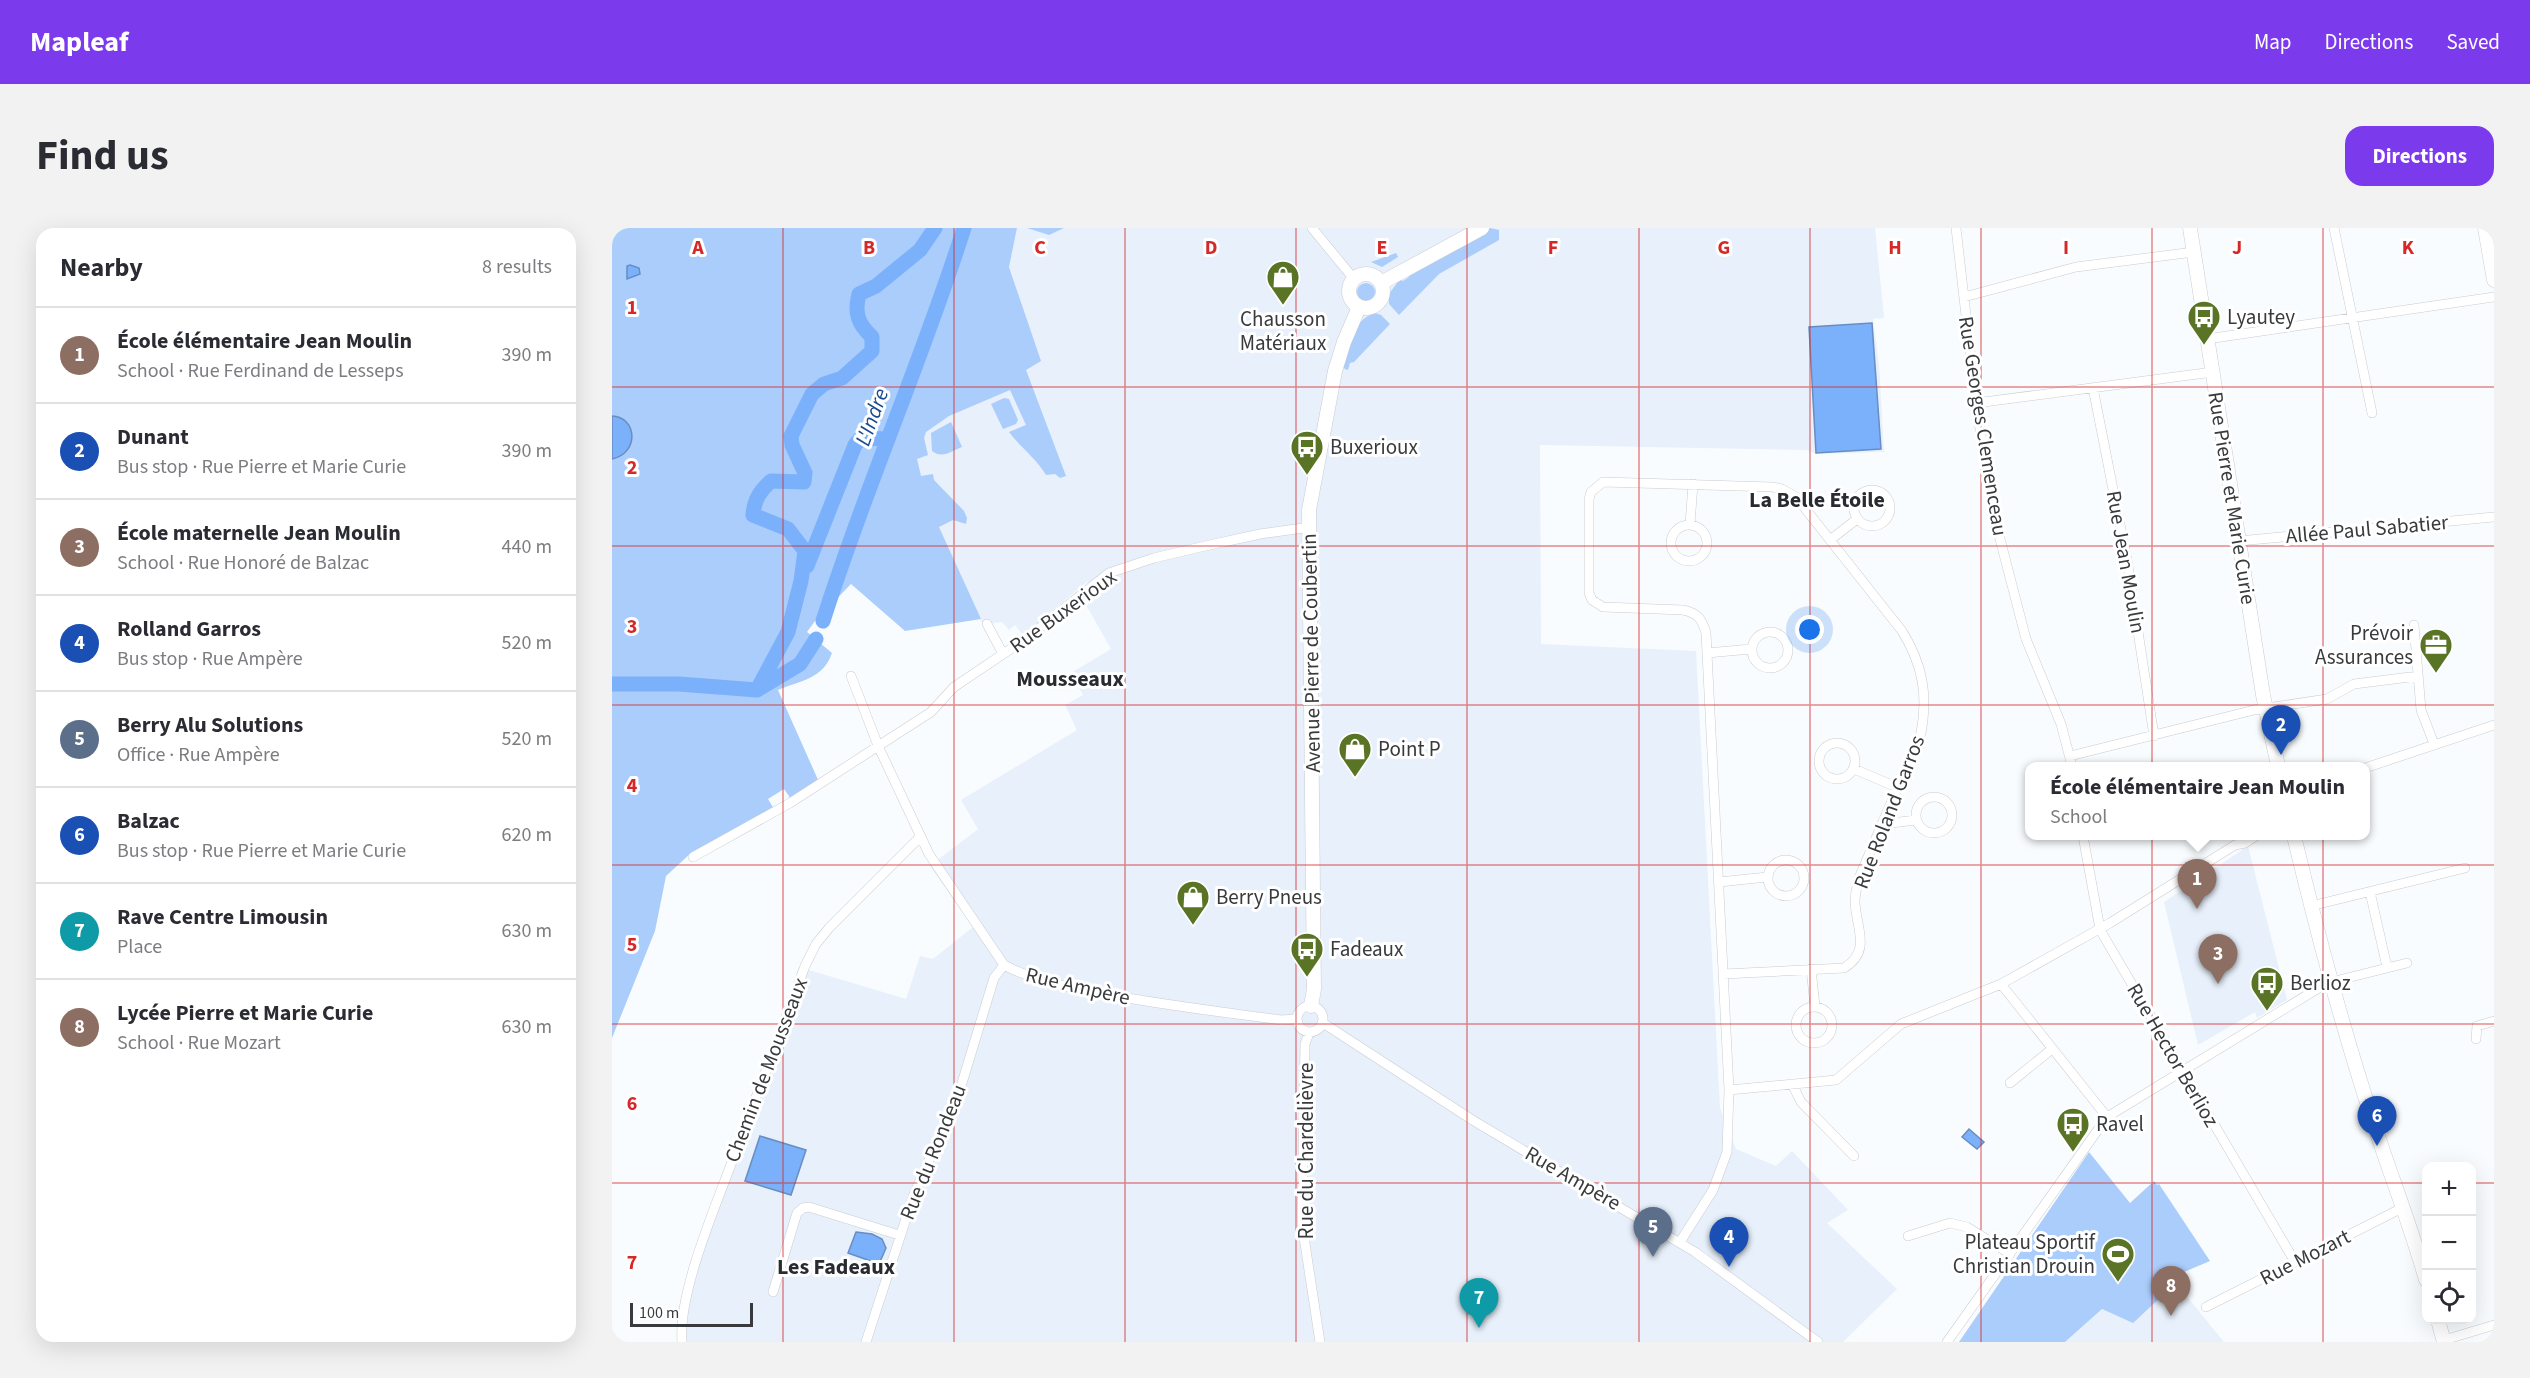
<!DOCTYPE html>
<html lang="en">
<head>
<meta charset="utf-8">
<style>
  body { margin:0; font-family:"Source Sans 3",sans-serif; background:#f2f2f3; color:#2b2b33 }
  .controls { position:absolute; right:18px; bottom:18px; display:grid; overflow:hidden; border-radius:12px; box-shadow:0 6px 24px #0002 }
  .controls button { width:54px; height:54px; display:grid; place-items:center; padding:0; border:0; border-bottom:2px solid #e1e1e2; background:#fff; color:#2b2b33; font:30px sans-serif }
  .scale { position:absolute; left:18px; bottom:15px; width:123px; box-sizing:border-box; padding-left:6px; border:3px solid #383a3c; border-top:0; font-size:16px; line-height:21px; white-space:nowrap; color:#383a3c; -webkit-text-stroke:4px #fff; paint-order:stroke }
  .you { position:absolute; left:1198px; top:402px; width:21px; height:21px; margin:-15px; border:4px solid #fff; border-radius:50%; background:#1a73e8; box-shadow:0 0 0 9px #1a73e833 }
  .badge { display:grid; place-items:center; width:39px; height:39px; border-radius:50%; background:#7c3aed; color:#fff; font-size:20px; font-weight:700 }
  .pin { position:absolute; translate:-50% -50px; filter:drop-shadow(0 2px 3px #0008) }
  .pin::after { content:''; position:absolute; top:32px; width:21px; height:18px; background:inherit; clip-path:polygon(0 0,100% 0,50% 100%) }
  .popup { position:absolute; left:1413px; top:534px; width:345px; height:78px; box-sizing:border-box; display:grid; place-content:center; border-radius:12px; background:#fff; filter:drop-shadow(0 2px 4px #0005); font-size:20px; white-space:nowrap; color:#7c7c81 }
  .popup b { font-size:22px; color:#2b2b33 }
  .popup::after { content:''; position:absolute; left:50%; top:100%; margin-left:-12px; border:12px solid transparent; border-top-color:#fff }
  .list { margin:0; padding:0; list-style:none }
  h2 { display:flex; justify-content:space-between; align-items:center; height:78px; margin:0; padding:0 24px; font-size:26px }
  h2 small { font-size:20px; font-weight:400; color:#7c7c81 }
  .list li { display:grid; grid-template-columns:39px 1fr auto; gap:18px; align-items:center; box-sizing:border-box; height:96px; padding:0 24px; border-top:2px solid #e1e1e2 }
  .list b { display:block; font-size:22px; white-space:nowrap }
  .list p { margin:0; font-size:20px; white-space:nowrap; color:#7c7c81 }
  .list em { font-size:20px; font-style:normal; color:#7c7c81 }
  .icon { flex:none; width:33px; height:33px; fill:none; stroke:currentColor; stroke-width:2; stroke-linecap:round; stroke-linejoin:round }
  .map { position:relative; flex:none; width:1882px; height:1114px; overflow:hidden; border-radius:18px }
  header { display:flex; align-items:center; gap:36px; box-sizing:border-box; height:84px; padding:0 30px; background:#7c3aed; color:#fff }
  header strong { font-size:28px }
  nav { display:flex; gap:33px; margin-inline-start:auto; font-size:21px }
  .intro { display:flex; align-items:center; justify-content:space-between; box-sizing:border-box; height:144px; padding:0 36px }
  h1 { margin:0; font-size:42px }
  .button { padding:15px 27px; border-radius:18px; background:#7c3aed; color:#fff; font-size:21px; font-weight:700 }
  main { display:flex; gap:36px; padding:0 36px }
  aside { flex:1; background:#fff; border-radius:18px; box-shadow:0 6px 24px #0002 }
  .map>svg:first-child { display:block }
  .built { fill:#e7f0fb }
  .green { fill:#abcdfb }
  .water { fill:#7bb1fb; stroke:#678dc2; stroke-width:1.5 }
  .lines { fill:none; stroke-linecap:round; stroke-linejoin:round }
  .river { stroke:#7bb1fb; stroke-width:15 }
  .street-casing { stroke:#c9ccd1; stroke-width:10 }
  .secondary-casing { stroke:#c9ccd1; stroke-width:15 }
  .street { stroke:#fff; stroke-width:9 }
  .secondary { stroke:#fff; stroke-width:14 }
  .grid { fill:none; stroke:#d62828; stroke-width:1.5; stroke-opacity:0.55 }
  .labels { text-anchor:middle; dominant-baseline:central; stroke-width:6; stroke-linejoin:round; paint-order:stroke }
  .poi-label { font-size:21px; fill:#383a3c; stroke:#fff; text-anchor:start }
  .street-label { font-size:21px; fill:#383a3c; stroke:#fff }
  .water-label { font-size:22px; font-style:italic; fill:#184b8d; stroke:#fff }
  .neighbourhood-label { font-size:22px; font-weight:bold; fill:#282b2f; stroke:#fff }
  .grid-label { font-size:20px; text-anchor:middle; font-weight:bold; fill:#d62828; stroke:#fff; stroke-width:6; stroke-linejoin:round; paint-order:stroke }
</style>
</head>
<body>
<header>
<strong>Mapleaf</strong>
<nav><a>Map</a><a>Directions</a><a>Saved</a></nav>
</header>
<div class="intro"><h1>Find us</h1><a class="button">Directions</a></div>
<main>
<aside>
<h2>Nearby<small>8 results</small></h2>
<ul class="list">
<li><span class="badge" style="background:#8d6e63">1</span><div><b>École élémentaire Jean Moulin</b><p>School · Rue Ferdinand de Lesseps</p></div><em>390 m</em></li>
<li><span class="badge" style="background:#1a4fb4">2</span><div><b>Dunant</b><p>Bus stop · Rue Pierre et Marie Curie</p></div><em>390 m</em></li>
<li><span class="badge" style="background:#8d6e63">3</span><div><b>École maternelle Jean Moulin</b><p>School · Rue Honoré de Balzac</p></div><em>440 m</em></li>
<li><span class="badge" style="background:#1a4fb4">4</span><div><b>Rolland Garros</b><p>Bus stop · Rue Ampère</p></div><em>520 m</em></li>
<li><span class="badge" style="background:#5c6f8a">5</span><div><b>Berry Alu Solutions</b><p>Office · Rue Ampère</p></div><em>520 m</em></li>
<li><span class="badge" style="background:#1a4fb4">6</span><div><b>Balzac</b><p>Bus stop · Rue Pierre et Marie Curie</p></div><em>620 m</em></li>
<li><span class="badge" style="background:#0f9aa8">7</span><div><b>Rave Centre Limousin</b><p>Place</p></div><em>630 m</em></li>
<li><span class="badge" style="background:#8d6e63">8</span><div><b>Lycée Pierre et Marie Curie</b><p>School · Rue Mozart</p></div><em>630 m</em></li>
</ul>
</aside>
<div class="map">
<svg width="1882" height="1114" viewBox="0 0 1882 1114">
  <rect width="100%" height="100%" fill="#f9fcff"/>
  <!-- built -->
  <path class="built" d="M405,0H1263L1272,90L1261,91L1267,136L1272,224L1205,226L1194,222L928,217L929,416L1084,423L1108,880L1124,921L1164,938L1180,923L1236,982L1215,995L1285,1061L1231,1114H65V1085L89,1007L187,739L294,771L308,728L321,731L361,699L318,638L366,601L349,572L465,502L453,477L471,467L459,445L499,421L473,375L476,353L411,407L403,397L397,402L390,394L375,396L372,399L298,235L316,188L428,133L397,38Z
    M1636,618L1675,772L1645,790L1643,784L1586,817L1552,674Z
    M1564,1055L1612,1114H1453L1490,1081L1521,1094Z"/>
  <!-- green -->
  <path class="green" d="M0,0H405L397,39L429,133L414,142L454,248L448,250L443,246L434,247C424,230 409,220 397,204L414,197L398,162L337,188L314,204L312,210L316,227L305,231L309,248L321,246L322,252L352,283L355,290L354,296L341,292L327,299L369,391L293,403L239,356L203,393L195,404L220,425C211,451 190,452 166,462L207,554L179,571L172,561L156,571L162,581L80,624L54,648L43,703L0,810Z
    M415,0H452L437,7Z
    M878,0L887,2V12L827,46L787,87L777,76V66L788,51L791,53L797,49V45Z
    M784,25L786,29L770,39L759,34Z
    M745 64a9 9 0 1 1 18 0a9 9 0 1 1-18 0Z
    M763,85L769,87L778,96L742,134L738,135L736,142L733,141L731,139C737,119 740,92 763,85Z
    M392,170L397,171L406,192L404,196L391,201L379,176Z
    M339,194L350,219C340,223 330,231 320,223L319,205Z
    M1477,924L1518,975L1542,953L1545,957L1547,956L1598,1033L1572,1044L1562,1051L1564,1055L1521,1095L1490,1081L1453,1114H1347Z"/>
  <!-- water -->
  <path class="water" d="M18,37L27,40L28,46L15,51V38Z
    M1260,95L1269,221L1204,225L1197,99Z
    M0,188C25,189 28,225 0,231Z
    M1357,901L1372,914L1365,921L1350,909Z
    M148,908L194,922L179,967L133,953Z
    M244,1004L260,1006L270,1011L274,1020L267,1036L236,1025Z"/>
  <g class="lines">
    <!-- river -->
    <path class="river" d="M195,338L243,217L249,210L275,211
      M211,393C253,260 310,133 352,0
      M0,456H67L145,462L188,436L204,411
      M145,462L176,404L189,353L193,323L176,301L141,287C142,272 148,263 159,253L192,254L193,245L180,217L179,208L200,166L212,156L230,150L260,123V109C246,96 242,85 247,66L264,58L308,22L323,0"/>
    <!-- street casing -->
    <g class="street-casing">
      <path id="street" d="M700,0L742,51
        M1344,0L1364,175L1381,284L1414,411L1449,496L1460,538
        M1722,0L1760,185
        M1352,69L1464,39L1582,24
        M1595,111L1882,69
        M1481,160L1515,332L1542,508
        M1364,175L1601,144
        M1242 280a18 18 0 1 1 36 0a18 18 0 1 1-36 0Z
        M1078,296L1081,256
        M1059 315a18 18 0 1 1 36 0a18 18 0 1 1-36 0Z
        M1218,312L1245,291
        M1627,313L1882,289
        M375,396L391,426
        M1802,397L1809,482L1822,516
        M1140 422a18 18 0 1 1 36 0a18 18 0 1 1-36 0Z
        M1095,425L1139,421
        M239,448L267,520L317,626L392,737C424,754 458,759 493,766C551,777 610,784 669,792L684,791
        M1207 533a18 18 0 1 1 36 0a18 18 0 1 1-36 0Z
        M1458,528L1642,482L1715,471L1742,456L1806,448
        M1753,540L1882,497
        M1242,541L1287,560
        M1304 587a18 18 0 1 1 36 0a18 18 0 1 1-36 0Z
        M1271,596L1304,592
        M1471,608L1488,701L1491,707L1683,1034
        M81,629L178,575L319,484L342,459L412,412L497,345L542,330L593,318L648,306L698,299
        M1156 650a18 18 0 1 1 36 0a18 18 0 1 1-36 0Z
        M1107,654L1155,649
        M1758,664L1775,739
        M1699,678L1853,640
        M1199,741L1203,778
        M1389,756L1495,889
        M685 791a13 13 0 1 1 26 0a13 13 0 1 1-26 0Z
        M1184 797a18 18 0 1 1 36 0a18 18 0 1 1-36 0Z
        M711,795L862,893L1083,1024L1206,1114
        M697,805L693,816L690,996L708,1114
        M1864,811L1865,798L1882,793
        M1398,855L1440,821
        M1180,856L1189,874L1242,928
        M1117,862L1224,852L1289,796L1389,756L1498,695L1623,617L1633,615L1644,608
        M1296,1008L1338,995L1355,999L1398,1026
        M1068,1014L1101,962L1115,924L1117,862L1094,405C1090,391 1086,385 1071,382L991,379L980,372L977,365V271L979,264L991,254L1161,259L1170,261L1184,269L1290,403C1311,437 1316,467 1309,505L1247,650C1245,658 1243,665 1243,674C1244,700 1260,723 1232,740L1111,746
        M161,1064L185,985L191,980L197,979L287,1007
        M1594,1079L1792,979
        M1832,1112L1882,1097
        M70,1114C66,1067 101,984 118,939C143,872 168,805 193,738L204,716L217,700L308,609
        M254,1114L302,966L347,865L382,750L392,737
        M1335,1114L1495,889L1715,755L1795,735"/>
    </g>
    <!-- secondary casing -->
    <g class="secondary-casing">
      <path id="secondary" d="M1578,0L1651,467L1666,538
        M1873,0L1882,52
        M737 63a17 17 0 1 1 34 0a17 17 0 1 1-34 0Z
        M769,55L870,0
        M1682,608C1705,704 1730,799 1761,893C1778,946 1799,998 1814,1052
        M699,778L702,761L697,282L723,143L732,114L747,79
        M1826,1092L1832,1114"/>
    </g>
    <!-- street -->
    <use href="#street" class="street"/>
    <!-- secondary -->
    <use href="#secondary" class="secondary"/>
  </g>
  <!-- grid -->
  <path class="grid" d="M171,0V1114M342,0V1114M513,0V1114M684,0V1114M855,0V1114M1027,0V1114M1198,0V1114M1369,0V1114M1540,0V1114M1711,0V1114M0,159H1882M0,318H1882M0,477H1882M0,637H1882M0,796H1882M0,955H1814M1860,955H1882"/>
  <!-- icons -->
  <defs>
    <g id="shop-pin" transform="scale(1.725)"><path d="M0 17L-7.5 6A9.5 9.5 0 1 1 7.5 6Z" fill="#5a7426" stroke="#fff"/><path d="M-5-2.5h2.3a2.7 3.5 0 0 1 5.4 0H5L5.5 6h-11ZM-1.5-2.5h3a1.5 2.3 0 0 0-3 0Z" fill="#fff"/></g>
    <g id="bus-pin" transform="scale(1.725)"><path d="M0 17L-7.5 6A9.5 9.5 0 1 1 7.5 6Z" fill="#5a7426" stroke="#fff"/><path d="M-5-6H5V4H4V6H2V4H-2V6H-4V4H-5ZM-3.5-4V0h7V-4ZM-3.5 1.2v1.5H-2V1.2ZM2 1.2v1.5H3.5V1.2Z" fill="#fff"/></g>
    <g id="office-pin" transform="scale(1.725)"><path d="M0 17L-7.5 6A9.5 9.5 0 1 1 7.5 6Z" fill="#5a7426" stroke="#fff"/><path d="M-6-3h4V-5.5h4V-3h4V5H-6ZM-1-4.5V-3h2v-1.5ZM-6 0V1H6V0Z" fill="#fff"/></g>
    <g id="stadium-pin" transform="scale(1.725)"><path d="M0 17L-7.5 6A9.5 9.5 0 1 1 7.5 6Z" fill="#5a7426" stroke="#fff"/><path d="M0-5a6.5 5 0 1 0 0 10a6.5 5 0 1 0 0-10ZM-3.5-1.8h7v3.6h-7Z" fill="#fff"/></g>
  </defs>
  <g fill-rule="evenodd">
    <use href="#shop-pin" x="671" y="49"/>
    <use href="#bus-pin" x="1592" y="89"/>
    <use href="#bus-pin" x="695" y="219"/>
    <use href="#office-pin" x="1824" y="417"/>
    <use href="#shop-pin" x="743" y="521"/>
    <use href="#shop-pin" x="581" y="669"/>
    <use href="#bus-pin" x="695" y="721"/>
    <use href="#bus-pin" x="1655" y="755"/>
    <use href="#bus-pin" x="1461" y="896"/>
    <use href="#stadium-pin" x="1506" y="1026"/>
  </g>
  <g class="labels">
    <!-- poi labels -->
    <g class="poi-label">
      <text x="1615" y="89">Lyautey</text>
      <text x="671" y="91" text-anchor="middle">Chausson<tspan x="671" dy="24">Matériaux</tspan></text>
      <text x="718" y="219">Buxerioux</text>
      <text x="1801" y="405" text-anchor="end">Prévoir<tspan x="1801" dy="24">Assurances</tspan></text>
      <text x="766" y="521">Point P</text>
      <text x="604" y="669">Berry Pneus</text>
      <text x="718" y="721">Fadeaux</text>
      <text x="1678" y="755">Berlioz</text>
      <text x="1484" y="896">Ravel</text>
      <text x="1483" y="1014" text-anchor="end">Plateau Sportif<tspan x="1483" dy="24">Christian Drouin</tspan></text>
    </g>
    <!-- street labels -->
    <g class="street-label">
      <text transform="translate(1371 198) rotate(81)">Rue Georges Clemenceau</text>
      <text transform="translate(1620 270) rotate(81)">Rue Pierre et Marie Curie</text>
      <text transform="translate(1755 301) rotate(-5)">Allée Paul Sabatier</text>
      <text transform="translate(1514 334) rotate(80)">Rue Jean Moulin</text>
      <text transform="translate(451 383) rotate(-36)">Rue Buxerioux</text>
      <text transform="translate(699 425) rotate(-91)">Avenue Pierre de Coubertin</text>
      <text transform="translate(1277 584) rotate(-69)">Rue Roland Garros</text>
      <text transform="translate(466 758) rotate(13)">Rue Ampère</text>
      <text transform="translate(1561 827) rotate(60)">Rue Hector Berlioz</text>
      <text transform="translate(154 842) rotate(-69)">Chemin de Mousseaux</text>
      <text transform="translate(694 923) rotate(-90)">Rue du Chardelièvre</text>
      <text transform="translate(321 924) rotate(-68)">Rue du Rondeau</text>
      <text transform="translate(961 950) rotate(30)">Rue Ampère</text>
      <text transform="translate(1693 1029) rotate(-27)">Rue Mozart</text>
    </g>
    <!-- water labels -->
    <g class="water-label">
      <text transform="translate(260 189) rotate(-70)">L'Indre</text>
    </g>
    <!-- neighbourhood labels -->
    <g class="neighbourhood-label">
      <text x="1205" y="272">La Belle Étoile</text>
      <text x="458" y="451">Mousseaux</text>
      <text x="224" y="1039">Les Fadeaux</text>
    </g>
  </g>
  <g class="grid-label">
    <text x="86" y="26">A</text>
    <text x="257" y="26">B</text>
    <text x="428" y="26">C</text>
    <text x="599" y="26">D</text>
    <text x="770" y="26">E</text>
    <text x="941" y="26">F</text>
    <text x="1112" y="26">G</text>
    <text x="1283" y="26">H</text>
    <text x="1454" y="26">I</text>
    <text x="1625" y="26">J</text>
    <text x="1796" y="26">K</text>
    <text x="20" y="86">1</text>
    <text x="20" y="246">2</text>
    <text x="20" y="405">3</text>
    <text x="20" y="564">4</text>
    <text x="20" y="723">5</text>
    <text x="20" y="882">6</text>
    <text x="20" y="1041">7</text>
  </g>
</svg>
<div class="controls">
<button>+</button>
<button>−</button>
<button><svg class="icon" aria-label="locate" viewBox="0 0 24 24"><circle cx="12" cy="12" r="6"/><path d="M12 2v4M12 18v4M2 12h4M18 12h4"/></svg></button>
</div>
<div class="scale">100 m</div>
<div class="you"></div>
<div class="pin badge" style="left:1585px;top:681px;background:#8d6e63">1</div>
<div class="popup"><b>École élémentaire Jean Moulin</b>School</div>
<div class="pin badge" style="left:1669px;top:527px;background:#1a4fb4">2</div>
<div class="pin badge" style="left:1606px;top:756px;background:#8d6e63">3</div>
<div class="pin badge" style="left:1117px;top:1039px;background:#1a4fb4">4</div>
<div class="pin badge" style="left:1041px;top:1029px;background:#5c6f8a">5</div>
<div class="pin badge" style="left:1765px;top:918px;background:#1a4fb4">6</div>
<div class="pin badge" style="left:867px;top:1100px;background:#0f9aa8">7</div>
<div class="pin badge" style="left:1559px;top:1088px;background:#8d6e63">8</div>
</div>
</main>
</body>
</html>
